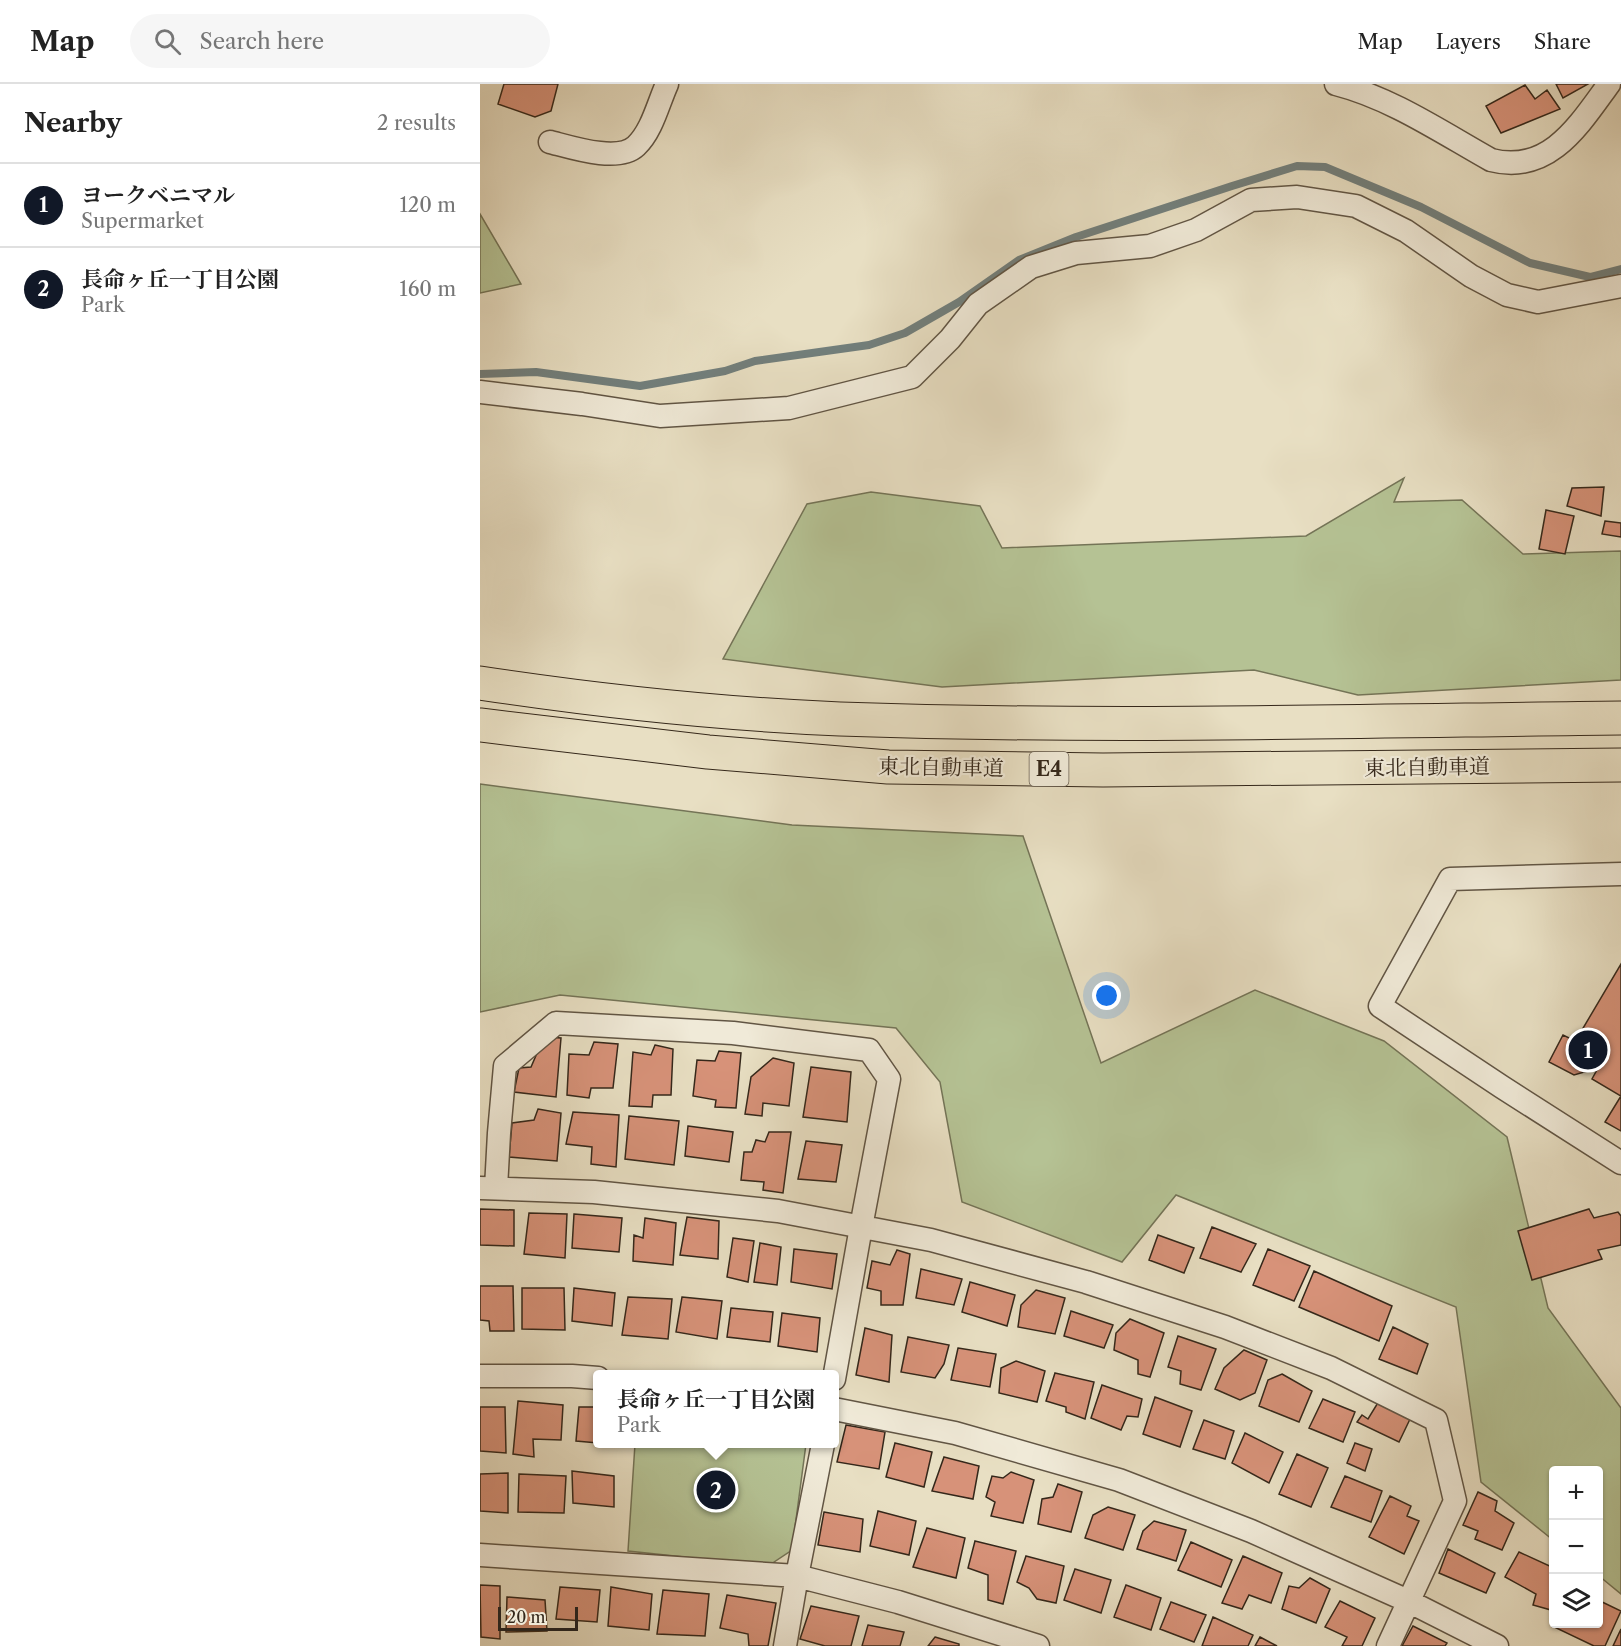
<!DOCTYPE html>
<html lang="en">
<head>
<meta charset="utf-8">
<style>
  body { margin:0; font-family:"Libre Caslon Text","Noto Serif JP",serif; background:#f6f6f6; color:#222 }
  .controls { position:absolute; right:18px; bottom:18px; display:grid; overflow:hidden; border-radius:6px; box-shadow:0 2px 4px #0004 }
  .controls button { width:54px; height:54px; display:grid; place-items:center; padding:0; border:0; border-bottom:2px solid #e0e0e0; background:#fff; color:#222; font:30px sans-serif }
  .scale { position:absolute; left:18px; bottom:15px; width:80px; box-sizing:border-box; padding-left:6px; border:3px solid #34271a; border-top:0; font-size:16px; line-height:21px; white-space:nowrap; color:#34271a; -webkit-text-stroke:4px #f0ead8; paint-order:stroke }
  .you { position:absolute; left:627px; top:912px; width:21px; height:21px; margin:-15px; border:4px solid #fff; border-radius:50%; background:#1a73e8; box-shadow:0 0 0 9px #1a73e833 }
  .badge { display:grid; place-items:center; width:39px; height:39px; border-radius:50%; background:#111827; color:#fff; font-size:20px; font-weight:700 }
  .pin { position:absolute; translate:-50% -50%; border:3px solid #fff; box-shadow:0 2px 6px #0006 }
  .popup { position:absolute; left:113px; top:1286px; width:246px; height:78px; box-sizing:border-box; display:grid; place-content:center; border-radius:6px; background:#fff; filter:drop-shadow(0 2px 4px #0005); font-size:20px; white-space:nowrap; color:#767676 }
  .popup b { font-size:22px; color:#222 }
  .popup::after { content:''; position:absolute; left:50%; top:100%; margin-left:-12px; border:12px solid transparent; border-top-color:#fff }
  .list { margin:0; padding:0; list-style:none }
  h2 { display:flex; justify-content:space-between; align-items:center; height:78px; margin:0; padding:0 24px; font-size:26px }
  h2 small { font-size:20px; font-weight:400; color:#767676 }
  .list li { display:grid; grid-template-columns:39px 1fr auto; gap:18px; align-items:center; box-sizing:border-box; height:84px; padding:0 24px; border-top:2px solid #e0e0e0 }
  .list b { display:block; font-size:22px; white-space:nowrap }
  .list p { margin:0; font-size:20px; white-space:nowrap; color:#767676 }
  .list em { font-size:20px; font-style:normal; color:#767676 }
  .icon { flex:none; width:33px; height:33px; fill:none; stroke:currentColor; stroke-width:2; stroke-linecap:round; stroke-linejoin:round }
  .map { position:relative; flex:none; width:1141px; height:1562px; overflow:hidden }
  header { display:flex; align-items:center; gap:36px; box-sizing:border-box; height:84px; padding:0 30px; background:#fff; border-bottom:2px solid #e0e0e0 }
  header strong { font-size:28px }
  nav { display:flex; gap:33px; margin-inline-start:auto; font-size:21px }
  .search { width:420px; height:54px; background:#f6f6f6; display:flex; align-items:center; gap:15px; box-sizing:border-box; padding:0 21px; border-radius:33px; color:#767676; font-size:22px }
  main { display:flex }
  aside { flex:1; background:#fff }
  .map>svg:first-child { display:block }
  .green { fill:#b5c294; stroke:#747457; stroke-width:1.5 }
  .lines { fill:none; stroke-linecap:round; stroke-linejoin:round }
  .stream { stroke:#727f7c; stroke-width:8 }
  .building { fill:#d79279; stroke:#34271a; stroke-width:1.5 }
  .street-casing { stroke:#615544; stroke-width:25 }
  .highway-casing { stroke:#34271a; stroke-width:35 }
  .street { stroke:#f0ead8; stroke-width:22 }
  .highway { stroke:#e8dfc3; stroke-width:33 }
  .labels { text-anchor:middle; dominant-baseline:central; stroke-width:4.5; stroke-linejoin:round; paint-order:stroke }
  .shield { fill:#f0ead8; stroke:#6c6253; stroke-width:1.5 }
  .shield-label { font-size:20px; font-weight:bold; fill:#34271a }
  .street-label { font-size:21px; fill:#34271a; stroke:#f0ead8 }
</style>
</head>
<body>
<header>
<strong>Map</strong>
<div class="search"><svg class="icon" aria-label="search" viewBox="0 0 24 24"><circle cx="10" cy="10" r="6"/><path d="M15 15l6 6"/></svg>Search here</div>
<nav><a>Map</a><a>Layers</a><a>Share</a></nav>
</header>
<main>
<aside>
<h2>Nearby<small>2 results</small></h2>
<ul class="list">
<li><span class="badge">1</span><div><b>ヨークベニマル</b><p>Supermarket</p></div><em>120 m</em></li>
<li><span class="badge">2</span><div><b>長命ヶ丘一丁目公園</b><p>Park</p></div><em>160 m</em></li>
</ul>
</aside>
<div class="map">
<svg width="1141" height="1562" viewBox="0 0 1141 1562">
  <rect width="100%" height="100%" fill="#e8dfc3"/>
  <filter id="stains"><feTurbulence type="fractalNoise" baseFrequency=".00333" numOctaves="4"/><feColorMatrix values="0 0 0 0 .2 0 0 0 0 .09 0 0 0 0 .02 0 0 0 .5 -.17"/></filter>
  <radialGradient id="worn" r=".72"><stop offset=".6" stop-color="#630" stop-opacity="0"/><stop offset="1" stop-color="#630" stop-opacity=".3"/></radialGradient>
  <!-- green -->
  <path class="green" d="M0,130L41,200L0,209Z
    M924,394L914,418L982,416L1043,470L1141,467V596L878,611L774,586L462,603L243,575L327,420L391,408L500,422L522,464L826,452Z
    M0,700L312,741L543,752L621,979L775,906L904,957L1027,1053L1068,1224L1141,1324V1510L1119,1492L1118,1386H1074L1073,1456L1001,1398L976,1223L696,1111L642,1178L482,1118L460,998L416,944L80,911L0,928Z
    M155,1360H326L312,1466L288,1482L148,1467Z"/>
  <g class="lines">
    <!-- stream -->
    <path class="stream" d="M0,290L56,288L160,302L245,287L275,277L389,261L425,249L479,218L539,176L596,153L752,102L817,82L845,83L941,123L1050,179L1110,193L1141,185"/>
  </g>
  <!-- building -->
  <path class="building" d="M24,0H78L71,27L55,33L18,20Z
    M1076,0H1108L1083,14Z
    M1045,1L1055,15L1067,6L1080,25L1021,49L1006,22Z
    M1124,403L1121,432L1087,422L1092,404Z
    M1066,426L1094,432L1085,470L1059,465Z
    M1125,437L1141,439V453L1122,450Z
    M1141,880V1047L1125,1038L1141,1012L1112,995L1118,984L1094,991L1069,978L1083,951L1089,954L1099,951Z
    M68,953L81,954L76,1013L34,1008L39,984L51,983L61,960Z
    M114,958L138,960L133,1004H111L109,1014L87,1011L89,970L109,971Z
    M175,961L193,965L191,1011H173L172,1023L149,1022L153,968L171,971Z
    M239,967L261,969L256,1024L235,1023L236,1016L213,1012L217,976L235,977Z
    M293,974L314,979L309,1022L283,1019L282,1032L265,1030L271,993Z
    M331,983L371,988L367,1038L323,1033Z
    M58,1025L81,1029L77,1077L29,1073L32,1039L54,1036Z
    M93,1028L139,1031L136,1083L111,1080L112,1063L86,1060Z
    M149,1032L199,1037L194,1081L145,1075Z
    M208,1042L253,1048L249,1078L205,1072Z
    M289,1048H311L303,1109L283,1106L284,1098L261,1096L264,1068H272L276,1056L285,1058Z
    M326,1057L362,1061L356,1098L318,1095Z
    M0,1125L34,1126V1162L0,1161Z
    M1109,1125L1114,1134L1138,1128L1141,1132V1161L1118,1166L1122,1175L1052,1196L1038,1147Z
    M49,1129L87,1130L85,1174L44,1170Z
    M94,1130L142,1134L139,1168L92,1164Z
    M207,1133L239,1137L238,1175L200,1171Z
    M165,1134L196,1139L193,1181L153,1177L154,1151L163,1154Z
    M732,1143L776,1160L761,1188L720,1174Z
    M678,1151L714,1164L704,1189L669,1176Z
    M253,1154L274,1157L268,1198L247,1193Z
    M280,1159L301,1163L297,1201L274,1198Z
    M314,1165L357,1170L352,1205L311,1198Z
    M788,1165L830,1182L814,1217L773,1201Z
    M417,1166L430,1170L423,1221H401V1207L387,1204L392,1177L410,1181Z
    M441,1185L482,1195L474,1221L436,1214Z
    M834,1187L912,1222L899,1257L819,1223Z
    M490,1198L535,1211L527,1242L482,1228Z
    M0,1202H33L34,1247H10L9,1237L0,1236Z
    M42,1204H84L85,1246L42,1245Z
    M94,1204L135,1209L132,1242L92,1237Z
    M556,1206L585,1214L575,1250L538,1243L541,1221Z
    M148,1213L192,1215L188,1255L142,1251Z
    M202,1213L242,1217L237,1255L196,1248Z
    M251,1224L293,1228L290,1258L247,1253Z
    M591,1227L633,1241L624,1264L584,1252Z
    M302,1229L340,1234L337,1268L298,1262Z
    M650,1235L684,1249L670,1293L658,1290V1276L634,1266L636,1249Z
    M913,1243L948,1260L937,1290L899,1275Z
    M385,1244L412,1251L409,1298L376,1291Z
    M698,1252L736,1265L721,1306L700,1300L701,1287L688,1283Z
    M428,1253L469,1261L464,1280L455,1294L421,1288Z
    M478,1264L516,1270L510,1303L471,1296Z
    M764,1266L787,1276L775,1309L760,1316L735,1305L744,1284Z
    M536,1277L565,1287L557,1318L519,1309L521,1284Z
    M575,1289L614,1298L605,1335L586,1328V1323L566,1317Z
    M802,1290L832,1307L819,1338L779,1322L788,1296Z
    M622,1301L662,1315L658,1333L647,1332L641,1346L611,1334Z
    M675,1313L712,1327L700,1363L663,1350Z
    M843,1315L875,1328L863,1358L829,1344Z
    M38,1317L83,1321L81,1356L53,1355L54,1373L33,1370Z
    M899,1317L932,1331L919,1358L877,1338L882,1331L888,1335Z
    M0,1323H25L26,1369L0,1367Z
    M99,1323H118V1359L96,1357Z
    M724,1336L754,1347L745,1375L713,1365Z
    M366,1341L405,1348L399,1385L357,1378Z
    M765,1349L803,1368L789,1399L752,1379Z
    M415,1359L452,1368L444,1403L406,1393Z
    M875,1359L892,1365L885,1387L867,1379Z
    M817,1370L848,1384L831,1423L799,1410Z
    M464,1373L499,1382L493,1415L452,1407Z
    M92,1387L134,1392V1423L93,1419Z
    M531,1388L554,1396L543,1439L511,1432L515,1418L506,1413L512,1392L523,1394Z
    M28,1389V1429L0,1427V1390Z
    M39,1390L86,1392L84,1429L38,1428Z
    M865,1392L902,1407L891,1438L851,1423Z
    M578,1400L602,1408L591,1448L558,1440L562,1415L573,1413Z
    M998,1408L1017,1417L1015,1427L1034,1439L1022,1466L995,1455L998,1447L983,1441Z
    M910,1412L931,1422L927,1432L939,1437L924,1470L889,1453Z
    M628,1423L655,1431L643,1466L605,1454L613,1431Z
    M398,1427L436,1437L429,1471L390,1462Z
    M344,1428L383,1435L380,1468L338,1461Z
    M674,1437L706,1446L696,1477L657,1465L663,1447Z
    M447,1444L485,1454L476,1494L433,1483Z
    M495,1457L536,1467L523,1520L508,1516V1491L488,1484Z
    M711,1458L752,1476L741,1503L698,1486Z
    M968,1465L1015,1489L1006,1509L959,1489Z
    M1039,1468L1074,1484V1519L1071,1526L1053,1521L1056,1510L1025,1493Z
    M546,1472L584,1482L576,1519L557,1515L549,1504L537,1498Z
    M763,1472L802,1489L791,1519L769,1511L762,1525L742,1519Z
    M595,1485L631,1496L621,1529L584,1516Z
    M830,1494L850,1505L836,1539L802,1525L809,1502L819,1504Z
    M0,1501L20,1502V1555L1,1553Z
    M646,1501L681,1514L671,1546L634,1533Z
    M80,1503L120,1506L117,1538L76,1535Z
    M131,1503L172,1510L169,1546L128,1542Z
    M183,1506L229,1510L225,1552L177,1550Z
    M247,1511L296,1519L288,1562H269L268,1550L240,1544Z
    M27,1513L65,1516L67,1547L26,1548Z
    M1118,1516L1141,1527L1125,1562H1114L1072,1542L1074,1538L1118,1540Z
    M860,1517L895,1534L882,1562H862L867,1553L845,1543Z
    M691,1518L726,1531L714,1558L680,1545Z
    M331,1522L379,1532L371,1562H345L320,1555Z
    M733,1533L773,1551L768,1562H722Z
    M388,1541L424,1548L420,1562H382Z
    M933,1542L967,1559L965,1562H922Z
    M1141,1545V1562H1133Z
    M455,1553L479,1560V1562H448Z
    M780,1553L797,1562H775Z"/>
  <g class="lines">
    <!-- street casing -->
    <g class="street-casing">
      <path id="street" d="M856,0C911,14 961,48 1011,76C1069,91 1099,41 1129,0
        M70,58C90,63 138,79 156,62C172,47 178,20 187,0
        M0,308L102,320L180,332L309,324L432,293L470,255L498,220L551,183L596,169L670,162L716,146L771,116L817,113L876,122L926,147L991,192L1027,211L1058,218L1141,202
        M1141,790L970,795L900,922L1022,1003L1141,1079
        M0,1104L114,1108L298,1127L451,1156L606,1198L745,1243L851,1284L956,1336L975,1417L908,1562
        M16,1104L19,1049L25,982L76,939L253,949L389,966L409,995L381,1143L354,1295
        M0,1292H92L118,1294
        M354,1325L475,1349L639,1396L771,1447L928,1517L1017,1562
        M0,1471L317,1492L418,1518L558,1562
        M305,1562L317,1492L343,1360"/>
    </g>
    <!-- highway casing -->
    <g class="highway-casing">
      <path id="highway" d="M0,599C119,617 240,630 360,635C620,644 881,637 1141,634
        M0,641L228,668L408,683L623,686L1141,681"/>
    </g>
    <!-- street -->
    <use href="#street" class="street"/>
    <!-- highway -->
    <use href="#highway" class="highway"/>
  </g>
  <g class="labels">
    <!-- shield labels -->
    <rect class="shield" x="549.5" y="668" width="39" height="34" rx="4.5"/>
    <g class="shield-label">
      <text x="569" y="685">E4</text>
    </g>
    <!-- street labels -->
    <g class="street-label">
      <text transform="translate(461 683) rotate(1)">東北自動車道</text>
      <text transform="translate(947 683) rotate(-1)">東北自動車道</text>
    </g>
  </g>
  <rect width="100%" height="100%" filter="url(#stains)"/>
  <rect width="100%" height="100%" fill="url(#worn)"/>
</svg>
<div class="controls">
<button>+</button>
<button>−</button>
<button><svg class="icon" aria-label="layers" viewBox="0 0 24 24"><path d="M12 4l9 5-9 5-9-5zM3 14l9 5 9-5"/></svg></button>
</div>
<div class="scale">20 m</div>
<div class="you"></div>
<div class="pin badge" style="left:1108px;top:966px">1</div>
<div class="pin badge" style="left:236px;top:1406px">2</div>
<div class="popup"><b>長命ヶ丘一丁目公園</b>Park</div>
</div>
</main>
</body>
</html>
